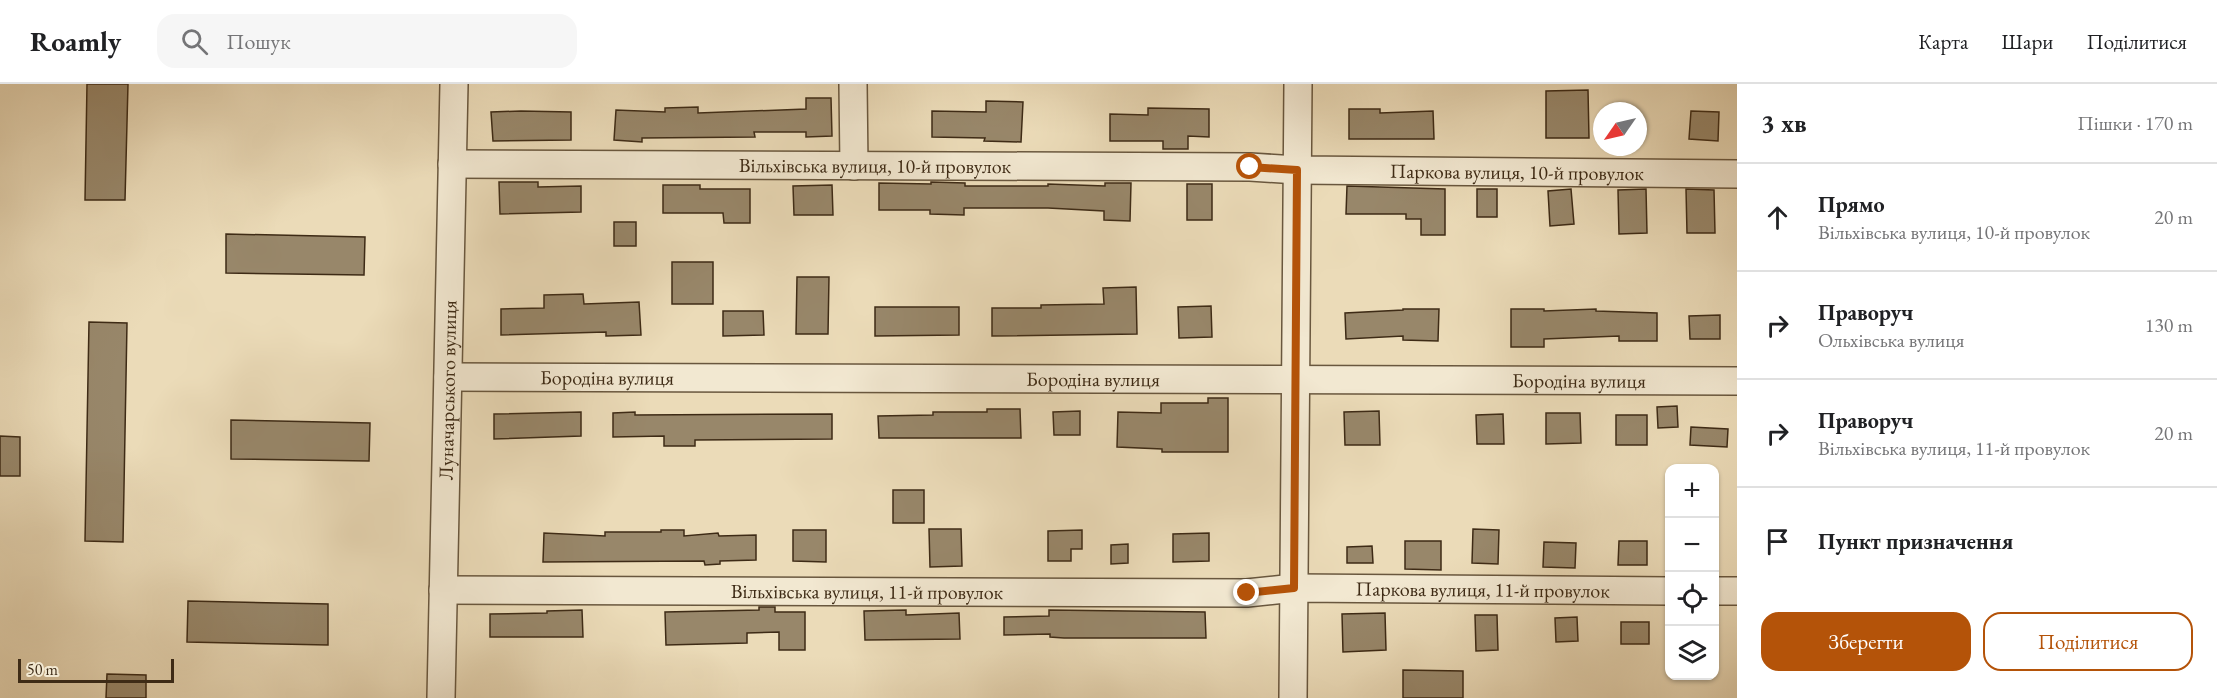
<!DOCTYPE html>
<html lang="uk">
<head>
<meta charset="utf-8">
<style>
  body { margin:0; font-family:"EB Garamond",serif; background:#f6f6f6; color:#202124 }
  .controls { position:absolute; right:18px; bottom:18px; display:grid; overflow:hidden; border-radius:12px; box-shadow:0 2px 4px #0004 }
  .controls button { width:54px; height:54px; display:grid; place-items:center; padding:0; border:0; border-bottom:2px solid #e0e0e0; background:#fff; color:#202124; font:30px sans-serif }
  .compass { position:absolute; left:1593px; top:18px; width:54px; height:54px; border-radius:50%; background:#fff; box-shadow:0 2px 4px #0004; rotate:236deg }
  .scale { position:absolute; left:18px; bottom:15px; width:156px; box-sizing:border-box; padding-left:6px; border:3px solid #3e2b16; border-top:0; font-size:16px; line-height:21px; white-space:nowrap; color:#3e2b16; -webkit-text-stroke:4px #f2e8d1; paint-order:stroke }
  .stop { position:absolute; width:18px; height:18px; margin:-14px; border:4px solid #b45309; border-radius:50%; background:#fff }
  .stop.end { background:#b45309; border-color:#fff; box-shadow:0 2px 6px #0008 }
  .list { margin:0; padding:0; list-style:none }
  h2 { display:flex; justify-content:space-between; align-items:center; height:78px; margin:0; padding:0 24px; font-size:26px }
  h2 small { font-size:20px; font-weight:400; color:#757577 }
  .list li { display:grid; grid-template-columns:39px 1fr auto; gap:18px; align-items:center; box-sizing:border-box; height:108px; padding:0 24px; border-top:2px solid #e0e0e0 }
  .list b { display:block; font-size:22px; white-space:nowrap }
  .list p { margin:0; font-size:20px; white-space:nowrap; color:#757577 }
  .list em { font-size:20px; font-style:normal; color:#757577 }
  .actions { display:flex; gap:12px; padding:18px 24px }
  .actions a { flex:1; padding:14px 0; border:2px solid #b45309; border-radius:18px; text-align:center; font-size:21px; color:#b45309 }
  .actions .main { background:#b45309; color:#fff }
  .icon { flex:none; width:33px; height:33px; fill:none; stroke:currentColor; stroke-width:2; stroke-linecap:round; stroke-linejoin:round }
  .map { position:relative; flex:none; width:1737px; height:614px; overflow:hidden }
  header { display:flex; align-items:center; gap:36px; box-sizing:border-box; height:84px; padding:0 30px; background:#fff; border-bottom:2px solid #e0e0e0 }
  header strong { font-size:28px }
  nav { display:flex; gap:33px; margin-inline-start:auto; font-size:21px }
  .search { width:420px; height:54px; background:#f6f6f6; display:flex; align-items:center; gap:15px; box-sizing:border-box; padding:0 21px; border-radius:18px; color:#757577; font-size:22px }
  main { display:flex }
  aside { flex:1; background:#fff }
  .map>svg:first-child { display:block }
  .building { fill:#98876a; stroke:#3e2b16; stroke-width:1.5 }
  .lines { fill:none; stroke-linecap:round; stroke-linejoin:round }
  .minor-casing { stroke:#69573e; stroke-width:30 }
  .minor { stroke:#f2e8d1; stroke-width:27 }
  .route { stroke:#b45309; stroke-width:8 }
  .labels { text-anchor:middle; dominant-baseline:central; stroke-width:4.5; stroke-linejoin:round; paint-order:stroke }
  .street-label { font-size:20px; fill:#3e2b16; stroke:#f2e8d1 }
</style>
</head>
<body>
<header>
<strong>Roamly</strong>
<div class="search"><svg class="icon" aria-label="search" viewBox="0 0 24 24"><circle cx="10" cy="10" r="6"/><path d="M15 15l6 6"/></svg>Пошук</div>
<nav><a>Карта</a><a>Шари</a><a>Поділитися</a></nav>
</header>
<main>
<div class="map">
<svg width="1737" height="614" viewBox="0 0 1737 614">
  <rect width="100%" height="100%" fill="#ebdbb8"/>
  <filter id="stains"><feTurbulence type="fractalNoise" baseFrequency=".00333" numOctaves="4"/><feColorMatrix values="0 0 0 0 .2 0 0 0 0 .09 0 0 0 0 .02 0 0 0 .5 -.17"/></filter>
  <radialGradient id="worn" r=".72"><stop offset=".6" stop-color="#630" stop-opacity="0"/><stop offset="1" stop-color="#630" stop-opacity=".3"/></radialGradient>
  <!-- building -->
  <path class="building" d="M87,0H128L125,116H85Z
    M1588,6L1589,54H1546V7Z
    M806,14H831L832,52L806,53V48H754L755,53L642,54V58L614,56L616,26L665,28V24L698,23V29L806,25Z
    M986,17L1023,18L1021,58L984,57L985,54L932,53V27L986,28Z
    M1148,24L1209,25V53L1188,52V65H1163V57H1110V30L1148,31Z
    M1349,25H1380V29L1433,27L1434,55H1349Z
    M521,27L571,28V56L493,57L491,28Z
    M1691,27L1719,28L1718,57L1689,55Z
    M499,98H538V103L581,102V128L500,130Z
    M931,98L965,99V102H1048V100L1105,102V99H1131L1130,137L1104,136V127L1048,124H964V131L930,130V126H879V99L931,100Z
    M1187,100H1212V136H1187Z
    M663,101H700V105H750V139H724L723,129H663Z
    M832,101L833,131H794L793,102Z
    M1347,102L1445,105V151H1421V135H1406V130H1346Z
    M1477,105H1497V133H1477Z
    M1571,105L1574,140L1550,142L1548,107Z
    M1646,105L1647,149L1619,150L1618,106Z
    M1686,105L1714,106L1715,149H1687Z
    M614,138H636V162H614Z
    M226,150L365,153L364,191L226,189Z
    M672,178H713V220H672Z
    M797,193H829L828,250H796Z
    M1136,203L1137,250L992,252V224H1041V221L1104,220L1103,204Z
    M583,210L584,220L639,218L641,251L606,252V248L501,251V225L544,224V211Z
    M1211,222L1212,253L1179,254L1178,223Z
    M875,223H959V251L875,252Z
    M1403,225H1439L1438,257L1403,256V252L1346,255L1345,229L1403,226Z
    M1511,225H1544V227L1596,225V227L1657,229V257H1619V252L1544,255V263H1511Z
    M723,227H763L764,251L723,252Z
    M1720,231V255H1690L1689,232Z
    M89,238L127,239L123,458L85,457Z
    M1208,314H1228V368H1162V365L1117,363L1118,328L1161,329V319H1208Z
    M1677,322L1678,343L1658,344L1657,323Z
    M987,325H1020L1021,354H879L878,332L933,331V328H987Z
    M1080,327V351H1054L1053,328Z
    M1379,327L1380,361H1345L1344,328Z
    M581,328V352L494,355V330Z
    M635,328V331L832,330V355L695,356V362H664V352L613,353V329Z
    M1546,329H1580L1581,359L1546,360Z
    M1503,330L1504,360H1477L1476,331Z
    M1616,331H1647V361H1616Z
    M231,336L370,339L369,377L231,375Z
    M1691,343L1728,345L1727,363L1690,361Z
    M0,352L20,353V392H0Z
    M893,406H924V439H893Z
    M929,445H961L962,482L930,483Z
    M1473,445L1499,446L1498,480L1472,479Z
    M661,446H684V452L718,449L719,452L756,451V476L720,477V480L705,481L704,477L543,478L544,449L605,452V448H661Z
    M793,446H826V478L793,477Z
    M1082,446V465H1071V477H1048V447Z
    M1209,449V477L1173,478V450Z
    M1405,457H1441V486L1405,485Z
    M1619,457H1647V481H1618Z
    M1544,458L1576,459L1575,484L1543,483Z
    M1128,460V479L1111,480V461Z
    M1372,462L1373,479H1347V463Z
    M188,517L328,520V561L187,558Z
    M759,523H775V528H805V566H779V548L747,549V559L666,561L665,528L759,526Z
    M582,526L583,553H490V530L547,529V527Z
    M906,526V531L959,529L960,555L865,556L864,527Z
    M1049,526L1205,528L1206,554H1064L1050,553V550L1004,551V533L1049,532Z
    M1385,529L1386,566L1343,568L1342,530Z
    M1475,531H1497L1498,566L1476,567Z
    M1577,533L1578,557L1556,558L1555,534Z
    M1621,538H1649V560H1621Z
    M1403,586L1463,587V614H1403Z
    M107,590L146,591V614H106Z"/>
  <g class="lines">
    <!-- minor casing -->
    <g class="minor-casing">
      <g id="minor">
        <path d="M853,0L854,82"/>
        <path id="s1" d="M452,80L1250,83L1297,86L1737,90"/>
        <path id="s2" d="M448,293L1737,297"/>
        <path id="s3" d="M443,506L1247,509L1294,504L1670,507"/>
        <path d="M1714,507H1737"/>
        <path id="s4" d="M441,614L454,0"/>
        <path d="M1293,614L1298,0"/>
      </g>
    </g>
    <!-- minor -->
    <use href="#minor" class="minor"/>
  </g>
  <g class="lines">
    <!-- route -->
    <path class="route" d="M1247,509L1294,504L1297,86L1250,83"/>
  </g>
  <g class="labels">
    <!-- street labels -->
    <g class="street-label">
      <text stroke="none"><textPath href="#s1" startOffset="423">Вільхівська вулиця, 10-й провулок</textPath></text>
      <text stroke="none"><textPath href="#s1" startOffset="1065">Паркова вулиця, 10-й провулок</textPath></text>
      <text stroke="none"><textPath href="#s2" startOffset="159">Бородіна вулиця</textPath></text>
      <text stroke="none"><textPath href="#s2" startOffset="645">Бородіна вулиця</textPath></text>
      <text stroke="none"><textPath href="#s2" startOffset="1131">Бородіна вулиця</textPath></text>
      <text stroke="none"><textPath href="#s4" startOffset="308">Луначарського вулиця</textPath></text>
      <text stroke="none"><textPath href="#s3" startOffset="1040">Паркова вулиця, 11-й провулок</textPath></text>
      <text stroke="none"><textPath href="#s3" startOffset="424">Вільхівська вулиця, 11-й провулок</textPath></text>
    </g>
  </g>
  <rect width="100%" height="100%" filter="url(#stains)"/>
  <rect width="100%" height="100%" fill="url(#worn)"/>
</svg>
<div class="controls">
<button>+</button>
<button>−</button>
<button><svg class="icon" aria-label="locate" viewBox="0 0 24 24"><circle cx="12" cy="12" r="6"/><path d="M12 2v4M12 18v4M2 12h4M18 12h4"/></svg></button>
<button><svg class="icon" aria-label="layers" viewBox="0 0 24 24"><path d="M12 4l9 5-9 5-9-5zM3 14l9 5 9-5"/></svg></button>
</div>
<svg class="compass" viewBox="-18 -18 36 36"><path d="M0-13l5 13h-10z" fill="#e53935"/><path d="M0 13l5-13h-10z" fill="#757577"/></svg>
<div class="scale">50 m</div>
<div class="stop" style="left:1250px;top:83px"></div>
<div class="stop end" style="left:1247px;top:509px"></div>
</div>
<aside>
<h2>3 хв<small>Пішки · 170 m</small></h2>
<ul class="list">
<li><svg class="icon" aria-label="ahead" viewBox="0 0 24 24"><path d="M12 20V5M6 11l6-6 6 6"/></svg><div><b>Прямо</b><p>Вільхівська вулиця, 10-й провулок</p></div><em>20 m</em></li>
<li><svg class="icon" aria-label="right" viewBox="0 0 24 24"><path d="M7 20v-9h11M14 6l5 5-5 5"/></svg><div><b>Праворуч</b><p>Ольхівська вулиця</p></div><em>130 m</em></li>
<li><svg class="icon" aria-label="right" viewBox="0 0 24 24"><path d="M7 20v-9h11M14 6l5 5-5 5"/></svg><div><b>Праворуч</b><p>Вільхівська вулиця, 11-й провулок</p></div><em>20 m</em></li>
<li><svg class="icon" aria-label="arrive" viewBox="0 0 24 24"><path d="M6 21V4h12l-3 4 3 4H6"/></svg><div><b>Пункт призначення</b></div></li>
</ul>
<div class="actions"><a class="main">Зберегти</a><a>Поділитися</a></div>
</aside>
</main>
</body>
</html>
